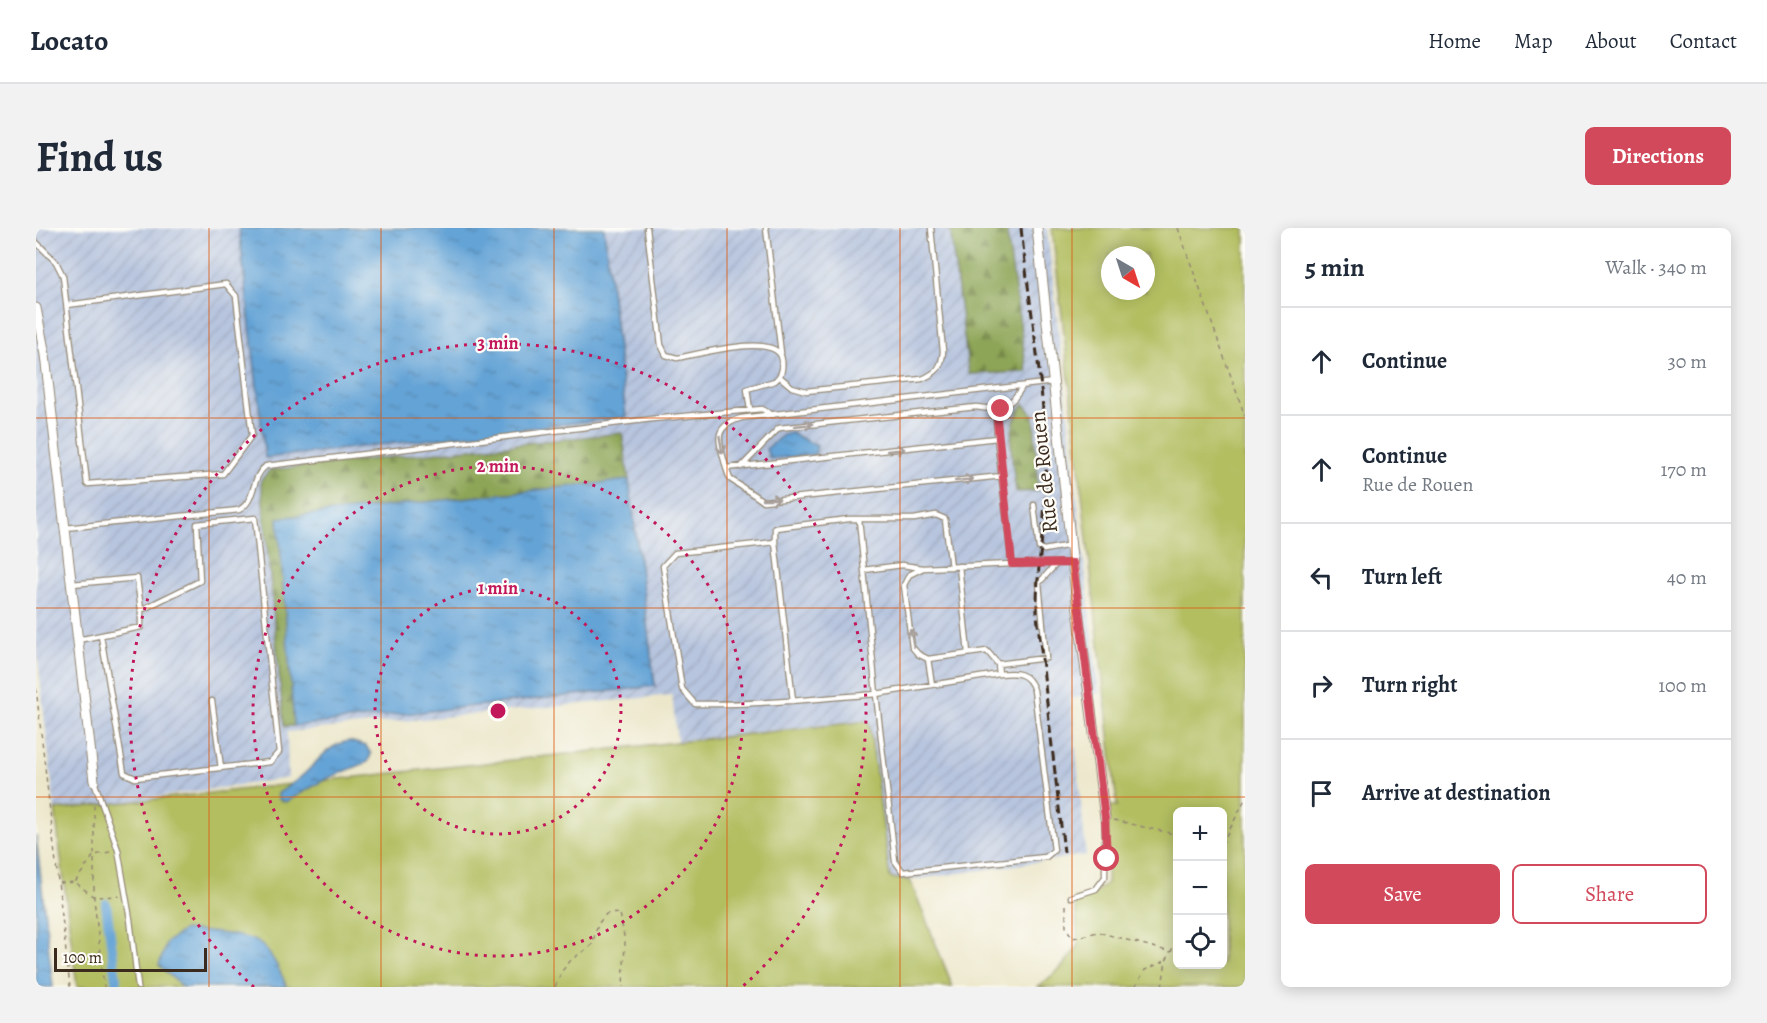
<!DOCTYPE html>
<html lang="en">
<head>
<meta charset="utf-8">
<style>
  body { margin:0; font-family:Alegreya,serif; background:#f2f2f3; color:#1f2937 }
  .controls { position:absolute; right:18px; bottom:18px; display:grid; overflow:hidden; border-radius:9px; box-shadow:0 3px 15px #0003 }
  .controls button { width:54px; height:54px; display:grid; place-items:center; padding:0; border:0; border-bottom:2px solid #e0e1e3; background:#fff; color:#1f2937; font:30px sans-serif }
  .compass { position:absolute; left:1065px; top:18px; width:54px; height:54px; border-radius:50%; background:#fff; box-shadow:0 3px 15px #0003; rotate:141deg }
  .scale { position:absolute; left:18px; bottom:15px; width:153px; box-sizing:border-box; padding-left:6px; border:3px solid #3b2a1e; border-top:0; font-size:16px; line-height:21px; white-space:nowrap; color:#3b2a1e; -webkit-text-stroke:4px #fdfcf7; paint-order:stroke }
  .stop { position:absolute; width:18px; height:18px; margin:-14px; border:4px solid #d1495b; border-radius:50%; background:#fff }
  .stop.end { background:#d1495b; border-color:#fff; box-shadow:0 2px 6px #0008 }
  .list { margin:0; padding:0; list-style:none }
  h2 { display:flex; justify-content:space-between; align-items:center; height:78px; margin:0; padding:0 24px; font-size:26px }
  h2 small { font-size:20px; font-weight:400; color:#747a83 }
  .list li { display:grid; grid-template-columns:39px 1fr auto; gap:18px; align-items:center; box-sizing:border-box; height:108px; padding:0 24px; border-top:2px solid #e0e1e3 }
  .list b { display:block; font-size:22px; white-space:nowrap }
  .list p { margin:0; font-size:20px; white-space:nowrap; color:#747a83 }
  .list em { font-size:20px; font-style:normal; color:#747a83 }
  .actions { display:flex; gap:12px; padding:18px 24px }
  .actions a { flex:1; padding:14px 0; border:2px solid #d1495b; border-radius:9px; text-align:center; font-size:21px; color:#d1495b }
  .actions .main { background:#d1495b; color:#fff }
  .icon { flex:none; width:33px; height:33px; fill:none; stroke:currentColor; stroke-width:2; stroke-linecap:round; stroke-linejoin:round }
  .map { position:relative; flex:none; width:1209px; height:759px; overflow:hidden; border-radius:9px }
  header { display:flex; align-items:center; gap:36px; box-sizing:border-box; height:84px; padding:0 30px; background:#fff; border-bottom:2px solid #e0e1e3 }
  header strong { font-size:28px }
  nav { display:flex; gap:33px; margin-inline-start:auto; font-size:21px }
  .intro { display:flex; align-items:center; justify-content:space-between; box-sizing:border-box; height:144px; padding:0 36px }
  h1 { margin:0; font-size:42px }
  .button { padding:15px 27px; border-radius:9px; background:#d1495b; color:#fff; font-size:21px; font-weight:700 }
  main { display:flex; gap:36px; padding:0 36px }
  aside { flex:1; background:#fff; border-radius:9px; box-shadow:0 3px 15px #0003 }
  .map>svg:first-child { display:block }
  .industrial { fill:url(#industrial-furrows); fill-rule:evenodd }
  .forest { fill:url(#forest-firs); stroke:#64683a; stroke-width:1.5 }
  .park { fill:#b2be60; stroke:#76743f; stroke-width:1.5; fill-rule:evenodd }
  .water { fill:url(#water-ripples); stroke:#50667a; stroke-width:1.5 }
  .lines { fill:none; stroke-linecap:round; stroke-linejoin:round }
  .canal { stroke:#64a3d6; stroke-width:10 }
  .lane-casing { stroke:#948874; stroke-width:7 }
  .street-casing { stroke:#948874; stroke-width:11 }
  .path { stroke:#948874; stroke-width:1.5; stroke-dasharray:4.5 4.5; stroke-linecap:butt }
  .lane { stroke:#fff; stroke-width:4.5 }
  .street { stroke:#fff; stroke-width:9 }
  .rail { stroke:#3b2a1e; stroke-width:3; stroke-dasharray:9 4.5; stroke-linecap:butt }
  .oneway { stroke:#a79f9a }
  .route { stroke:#d1495b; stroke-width:8 }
  .grid { fill:none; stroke:#df570d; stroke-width:1.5; stroke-opacity:0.55 }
  .ring { fill:none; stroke:#c2185b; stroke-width:3; stroke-dasharray:3 6 }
  .labels { text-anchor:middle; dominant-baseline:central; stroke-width:4.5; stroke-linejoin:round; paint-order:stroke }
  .street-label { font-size:22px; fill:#3b2a1e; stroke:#fdfcf7 }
  .centre { fill:#c2185b; stroke:#fdfcf7; stroke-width:3 }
  .ring-label { font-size:18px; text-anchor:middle; font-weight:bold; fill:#c2185b; stroke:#fdfcf7; stroke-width:4.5; stroke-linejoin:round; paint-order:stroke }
</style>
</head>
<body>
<header>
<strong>Locato</strong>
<nav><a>Home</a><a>Map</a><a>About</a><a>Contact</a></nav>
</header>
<div class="intro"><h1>Find us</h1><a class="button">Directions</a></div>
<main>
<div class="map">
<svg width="1209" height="759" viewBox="0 0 1209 759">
  <defs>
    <pattern id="industrial-furrows" width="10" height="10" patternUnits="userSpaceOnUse" patternTransform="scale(1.5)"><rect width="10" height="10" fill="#b7c5de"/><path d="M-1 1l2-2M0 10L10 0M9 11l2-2" fill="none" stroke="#9ea9be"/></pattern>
    <pattern id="forest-firs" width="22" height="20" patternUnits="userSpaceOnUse" patternTransform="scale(1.5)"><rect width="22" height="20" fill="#8da556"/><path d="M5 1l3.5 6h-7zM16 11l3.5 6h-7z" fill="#748747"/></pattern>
    <pattern id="water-ripples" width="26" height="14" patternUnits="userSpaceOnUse" patternTransform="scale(1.5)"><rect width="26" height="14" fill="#64a3d6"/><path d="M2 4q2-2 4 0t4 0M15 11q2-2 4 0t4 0" fill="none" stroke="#5485ad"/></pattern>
  </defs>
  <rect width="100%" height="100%" fill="#fdfcf7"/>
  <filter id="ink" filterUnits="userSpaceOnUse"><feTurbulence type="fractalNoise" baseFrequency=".0167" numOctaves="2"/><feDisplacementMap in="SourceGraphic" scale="12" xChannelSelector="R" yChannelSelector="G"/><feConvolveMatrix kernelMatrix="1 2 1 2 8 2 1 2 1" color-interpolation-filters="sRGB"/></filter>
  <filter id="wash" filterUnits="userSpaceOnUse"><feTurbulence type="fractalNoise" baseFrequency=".008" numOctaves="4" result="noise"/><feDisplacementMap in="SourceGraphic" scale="24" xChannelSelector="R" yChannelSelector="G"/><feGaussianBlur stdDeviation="1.35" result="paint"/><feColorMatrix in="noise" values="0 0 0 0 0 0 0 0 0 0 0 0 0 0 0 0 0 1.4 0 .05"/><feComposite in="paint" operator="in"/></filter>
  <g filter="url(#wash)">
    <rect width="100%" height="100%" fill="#ece7cb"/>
    <!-- industrial -->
    <path class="industrial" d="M0,0H914L933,146L990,144L970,0H1011L1063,465L1035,471L1050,627L874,652L854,651L833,492L641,513L636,467L251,504L252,550L19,584L0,413ZM586,205L592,252L258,498H248L225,252Z"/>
    <!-- forest -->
    <path class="forest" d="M914,0H970L991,144L933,146Z
      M988,176L998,187L1002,263L980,264C977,232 967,202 988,176Z
      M586,205L593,252L242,290L258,498H248L225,252L234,242Z"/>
    <!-- park -->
    <path class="park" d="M1016,0H1209V759H1002L1025,740L1042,719L1039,671L1057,666L1071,655L1072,578H1081ZM1074,27H1110V63H1074ZM1142,584H1186V736H1142Z
      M833,493L854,650L874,652L917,759H41L19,582Z"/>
    <!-- water -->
    <path class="water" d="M203,0H568L590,189L229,230Z
      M755,205L781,218L779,226L734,231L730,221L747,207Z
      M593,252L619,458L258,498L242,290Z
      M313,513L330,518L335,526L332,534L290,551L250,574L242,571V565C251,559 261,553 269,545C284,531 292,517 313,513Z
      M0,607L17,759H0Z
      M148,702C164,703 211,706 223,715C237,726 244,743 251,759H146L123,737L131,714Z"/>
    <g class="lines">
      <!-- canal -->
      <path class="canal" d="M70,676L81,759"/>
    </g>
  </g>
  <g filter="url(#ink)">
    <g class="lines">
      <!-- lane casing -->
      <g class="lane-casing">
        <path id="lane" d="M611,0L625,117L630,127L641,130C660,127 743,103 746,132C747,141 746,147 739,153L711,161L714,182
          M730,0L745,125
          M0,14L20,34L27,48L51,256L187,246L216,207L200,68L190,56L31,77
          M744,149L756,159L770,163L886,151C900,145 906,140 907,123L895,0
          M1018,154L705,190C674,200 684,214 690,240L961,210L976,336L1036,335
          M960,182L961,210
          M705,239L743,200L940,179C964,183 973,181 986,159
          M690,240L694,251L727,273L966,248
          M998,277L1003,320L1008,322L1035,317
          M29,300L203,282C221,272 214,250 230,238L616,191L726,181L737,187
          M739,314V300L813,291H878L900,287L909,291L915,339
          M976,336L887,340L873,347L868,357L876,419L882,426L892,431L951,423L962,436L1010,430L1003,355L1020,336
          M923,338L932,425
          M828,342L866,337L887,340
          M36,356L101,350L105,382
          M42,412L105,399V382L164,353L161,296L219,290L243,524L234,534L99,550L88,545L65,408
          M892,431L896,457
          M962,436L963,446C980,444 992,444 998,462L1018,622L1010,629L867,644L859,633L840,466L963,446
          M176,473L185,540
          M757,473L739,314L639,325L627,338L646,461L659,476C719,477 779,471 840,466L823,291
          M58,553L82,622L94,691L102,759
          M1035,669L1060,661L1069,649V590"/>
      </g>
      <!-- street casing -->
      <g class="street-casing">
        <path id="street" d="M1001,0L1040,367L1069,590
          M0,80L9,127L58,553"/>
      </g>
      <!-- path -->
      <path class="path" d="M1142,0L1209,188
        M0,460L34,759
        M58,577V671L68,759
        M1078,592L1142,607
        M1186,617L1209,571
        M39,654L58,627L74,624
        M23,655L39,654L58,669L83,668
        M1030,677V700L1037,710L1062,704L1135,724
        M519,759L526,743L535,732L556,717L562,696L570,686L584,685L589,714L587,759
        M1099,759L1109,742L1129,733
        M1126,759L1130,733L1142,710"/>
      <!-- lane -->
      <use href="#lane" class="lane"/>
      <!-- street -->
      <use href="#street" class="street"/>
      <!-- rail -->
      <path class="rail" d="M985,0C993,75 1008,157 1010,232C1012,284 1000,335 1001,387L1028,624"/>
    </g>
    <!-- one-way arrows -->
    <defs><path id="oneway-shaft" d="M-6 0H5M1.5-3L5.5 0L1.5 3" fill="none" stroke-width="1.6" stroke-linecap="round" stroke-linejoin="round" transform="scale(1.5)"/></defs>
    <g class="oneway">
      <use href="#oneway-shaft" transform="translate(768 197) rotate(-6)"/>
      <use href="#oneway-shaft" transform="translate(685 217) rotate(80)"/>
      <use href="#oneway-shaft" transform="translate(860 222) rotate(-6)"/>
      <use href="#oneway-shaft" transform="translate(928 252) rotate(-6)"/>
      <use href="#oneway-shaft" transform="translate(735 271)"/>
      <use href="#oneway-shaft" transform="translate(876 410) rotate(-101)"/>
    </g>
  </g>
  <g class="lines" filter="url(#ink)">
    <!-- route -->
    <path class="route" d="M965,181L960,182L976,336L1037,335L1069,590L1071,631"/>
  </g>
  <!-- grid -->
  <path class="grid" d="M173,0V759M345,0V759M518,0V759M691,0V759M864,0V759M1036,0V759M0,190H1209M0,380H1209M0,569H1209"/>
  <!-- distance rings -->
  <g class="ring">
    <circle cx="462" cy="483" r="123"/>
    <circle cx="462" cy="483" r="245"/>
    <path d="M218 759A368 368 0 1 1 706 759"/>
  </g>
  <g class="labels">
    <!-- street labels -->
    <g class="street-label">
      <text transform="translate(1008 244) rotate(-96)">Rue de Rouen</text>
    </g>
  </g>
  <circle cx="462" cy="483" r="9" class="centre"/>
  <g class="ring-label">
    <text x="462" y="121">3 min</text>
    <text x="462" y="244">2 min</text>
    <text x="462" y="366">1 min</text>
  </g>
</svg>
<div class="controls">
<button>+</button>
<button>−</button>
<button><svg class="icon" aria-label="locate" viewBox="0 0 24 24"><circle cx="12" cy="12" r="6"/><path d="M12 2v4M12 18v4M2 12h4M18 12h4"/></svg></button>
</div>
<svg class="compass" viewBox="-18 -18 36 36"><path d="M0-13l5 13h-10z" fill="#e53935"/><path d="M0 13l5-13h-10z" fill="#747a83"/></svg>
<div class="scale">100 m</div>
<div class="stop" style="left:1071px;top:631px"></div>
<div class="stop end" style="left:965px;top:181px"></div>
</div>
<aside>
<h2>5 min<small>Walk · 340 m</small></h2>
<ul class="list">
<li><svg class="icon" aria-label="ahead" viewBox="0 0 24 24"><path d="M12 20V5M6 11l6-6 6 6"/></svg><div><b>Continue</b></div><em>30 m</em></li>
<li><svg class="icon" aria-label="ahead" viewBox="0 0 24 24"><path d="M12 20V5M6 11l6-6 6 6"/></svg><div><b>Continue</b><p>Rue de Rouen</p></div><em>170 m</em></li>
<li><svg class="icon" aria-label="left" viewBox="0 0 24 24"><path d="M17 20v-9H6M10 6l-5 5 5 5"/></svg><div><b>Turn left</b></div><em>40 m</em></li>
<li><svg class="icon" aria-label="right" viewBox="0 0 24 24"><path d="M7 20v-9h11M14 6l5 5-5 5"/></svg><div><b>Turn right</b></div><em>100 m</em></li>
<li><svg class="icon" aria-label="arrive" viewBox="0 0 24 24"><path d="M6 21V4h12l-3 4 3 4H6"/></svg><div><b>Arrive at destination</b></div></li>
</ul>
<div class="actions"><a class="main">Save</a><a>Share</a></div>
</aside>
</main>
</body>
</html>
